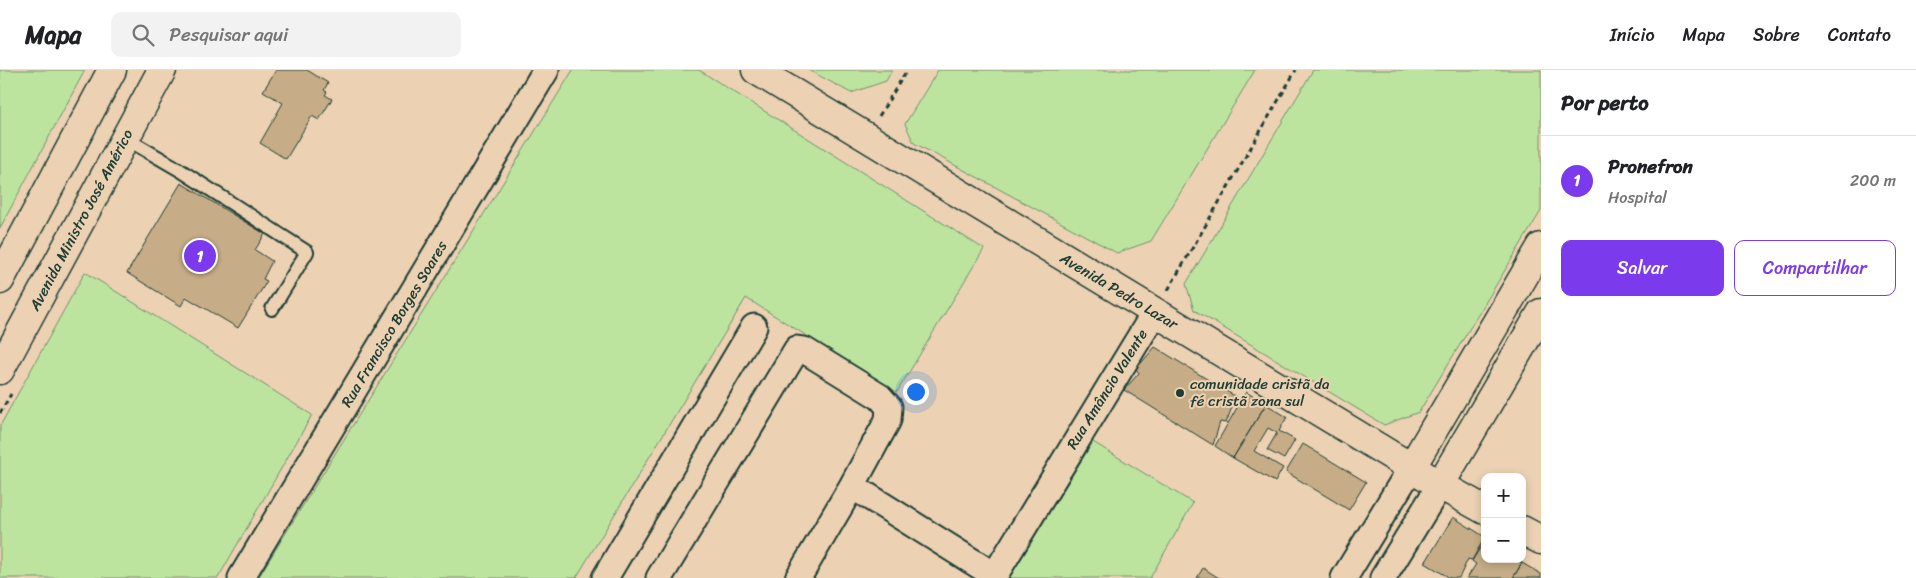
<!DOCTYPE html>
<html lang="pt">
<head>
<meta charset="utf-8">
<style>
  body { margin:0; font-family:Sriracha,sans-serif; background:#f2f2f2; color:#202124 }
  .controls { position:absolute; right:15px; bottom:15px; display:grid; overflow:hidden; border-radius:10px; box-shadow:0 2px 8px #0003 }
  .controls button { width:45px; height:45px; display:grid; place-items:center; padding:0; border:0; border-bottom:1px solid #e0e0e0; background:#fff; color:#202124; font:25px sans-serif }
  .you { position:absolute; left:915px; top:321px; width:18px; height:18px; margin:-12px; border:4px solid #fff; border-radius:50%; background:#1a73e8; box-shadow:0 0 0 8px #1a73e833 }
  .badge { display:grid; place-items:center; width:32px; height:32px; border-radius:50%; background:#7c3aed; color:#fff; font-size:16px; font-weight:700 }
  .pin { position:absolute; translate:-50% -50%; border:2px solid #fff; box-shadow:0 1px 5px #0006 }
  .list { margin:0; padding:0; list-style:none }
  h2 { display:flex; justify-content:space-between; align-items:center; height:65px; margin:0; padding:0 20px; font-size:21px }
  h2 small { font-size:16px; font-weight:400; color:#757577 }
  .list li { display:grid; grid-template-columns:32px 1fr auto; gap:15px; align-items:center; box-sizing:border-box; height:90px; padding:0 20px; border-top:1px solid #e0e0e0 }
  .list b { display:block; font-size:19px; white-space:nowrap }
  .list p { margin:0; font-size:16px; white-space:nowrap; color:#757577 }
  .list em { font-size:16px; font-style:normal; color:#757577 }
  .actions { display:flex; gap:10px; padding:15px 20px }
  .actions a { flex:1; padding:11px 0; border:1px solid #7c3aed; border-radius:10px; text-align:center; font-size:18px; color:#7c3aed }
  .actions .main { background:#7c3aed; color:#fff }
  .icon { flex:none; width:28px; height:28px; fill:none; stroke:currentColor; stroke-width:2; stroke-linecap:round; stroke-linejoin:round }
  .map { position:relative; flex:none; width:1541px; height:508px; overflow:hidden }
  header { display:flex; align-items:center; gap:30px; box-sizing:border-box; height:70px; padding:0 25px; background:#fff; border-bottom:1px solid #e0e0e0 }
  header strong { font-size:24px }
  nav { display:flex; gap:28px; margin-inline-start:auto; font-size:18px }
  .search { width:350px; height:45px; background:#f2f2f2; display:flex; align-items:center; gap:12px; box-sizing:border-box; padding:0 18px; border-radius:10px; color:#757577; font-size:19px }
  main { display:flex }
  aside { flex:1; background:#fff }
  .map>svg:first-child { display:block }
  .green { fill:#bde49f; stroke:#6e906a }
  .building { fill:#c6ad87; stroke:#1f3d34 }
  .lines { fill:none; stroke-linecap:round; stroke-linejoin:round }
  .service-casing { stroke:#1f3d34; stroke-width:16 }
  .minor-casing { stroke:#1f3d34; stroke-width:29 }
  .tertiary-casing { stroke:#1f3d34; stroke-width:31 }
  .secondary-casing { stroke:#1f3d34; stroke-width:31 }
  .primary-casing { stroke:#1f3d34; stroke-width:31 }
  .path { stroke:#1f3d34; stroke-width:3; stroke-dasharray:5 4; stroke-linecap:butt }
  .service { stroke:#ecd2b3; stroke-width:12 }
  .minor { stroke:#ecd2b3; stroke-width:25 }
  .tertiary { stroke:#ecd2b3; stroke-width:28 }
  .secondary { stroke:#ecd2b3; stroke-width:28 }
  .primary { stroke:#ecd2b3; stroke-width:28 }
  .poi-dot { fill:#1f3d34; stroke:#ecd2b3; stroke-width:2 }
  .labels { text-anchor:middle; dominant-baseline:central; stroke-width:4; stroke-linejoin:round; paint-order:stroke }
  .street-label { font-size:15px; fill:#1f3d34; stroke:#ecd2b3 }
  .poi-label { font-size:15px; fill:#1f3d34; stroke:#ecd2b3; text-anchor:start }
</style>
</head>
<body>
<header>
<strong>Mapa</strong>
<div class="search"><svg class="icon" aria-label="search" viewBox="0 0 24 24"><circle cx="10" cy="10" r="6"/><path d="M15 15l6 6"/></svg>Pesquisar aqui</div>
<nav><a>Início</a><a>Mapa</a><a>Sobre</a><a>Contato</a></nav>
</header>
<main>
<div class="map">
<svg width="1541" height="508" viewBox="0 0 1541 508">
  <rect width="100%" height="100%" fill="#ecd2b3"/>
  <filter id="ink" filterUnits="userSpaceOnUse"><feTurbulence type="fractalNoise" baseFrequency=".02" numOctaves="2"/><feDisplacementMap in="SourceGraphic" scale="10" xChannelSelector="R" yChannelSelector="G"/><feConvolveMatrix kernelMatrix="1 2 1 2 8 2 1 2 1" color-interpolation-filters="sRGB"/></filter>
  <g filter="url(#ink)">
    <!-- green -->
    <path class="green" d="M0,0H85L0,158Z
      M573,0H699L984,179L897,322L746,228L576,508H258Z
      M809,0H892L886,11L851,23Z
      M938,0H1255L1151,171L1117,183L914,73L905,54Z
      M1313,0H1541V141L1419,342L1384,355L1194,240L1186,214Z
      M85,202L312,345L218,508H0V356Z
      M1093,372L1193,433L1150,508H1009Z"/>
    <!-- building -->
    <path class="building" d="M276,0H307L328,13L324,20L327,22L325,25L332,29L319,50L312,46L286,89L260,73L283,33L263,21Z
      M181,113L265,164L255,180L272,191L263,209L267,211L238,258L186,227L181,236L127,203Z
      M1155,277L1236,327L1226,353L1220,352L1213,375L1124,320L1139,303L1136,299Z
      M1246,322L1266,334L1233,388L1215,376Z
      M1266,334L1287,347L1279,361L1295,370L1284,389L1267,380L1277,363L1268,358L1254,381L1283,398L1275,412L1233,388Z
      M1303,374L1366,412L1349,440L1286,402Z
      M1453,447L1485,467L1472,490L1468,489L1459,508H1450L1425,493Z
      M1485,470V489H1515L1522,493L1513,508H1467L1476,494L1472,491Z
      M1522,493L1541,504V508H1513Z
      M1203,498L1219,508H1197Z"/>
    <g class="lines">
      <!-- service casing -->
      <g class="service-casing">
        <path id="service" d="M125,68L180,100L307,182L272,239"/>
      </g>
      <!-- minor casing -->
      <g class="minor-casing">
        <path id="minor" d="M241,508L546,0
          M605,508L754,257
          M659,508L797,279L804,280L880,327L889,337L888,350L852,416
          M798,508L852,416L994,505
          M993,508L1155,242
          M1344,508L1411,398
          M1383,508L1440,415"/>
      </g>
      <!-- tertiary casing -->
      <g class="tertiary-casing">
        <path id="tertiary" d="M1440,415L1485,440
          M1522,460L1541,470"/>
      </g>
      <!-- secondary casing -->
      <g class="secondary-casing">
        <path id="secondary" d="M756,0L1440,415L1541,243
          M1411,398L1541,177"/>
      </g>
      <!-- primary casing -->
      <g class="primary-casing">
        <path id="primary" d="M0,210L112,0
          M0,300L162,0"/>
      </g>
      <!-- path -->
      <path class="path" d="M879,46L907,0
        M1168,220L1296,0
        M0,343L11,324"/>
      <!-- service -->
      <use href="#service" class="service"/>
      <!-- minor -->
      <use href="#minor" class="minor"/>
      <!-- tertiary -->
      <use href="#tertiary" class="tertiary"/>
      <!-- secondary -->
      <use href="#secondary" class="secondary"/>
      <!-- primary -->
      <use href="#primary" class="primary"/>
    </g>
  </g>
  <!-- markers -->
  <circle class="poi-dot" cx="1180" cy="323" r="5"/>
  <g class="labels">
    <!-- street labels -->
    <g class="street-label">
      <text transform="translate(81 150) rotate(-62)">Avenida Ministro José Américo</text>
      <text transform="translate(1119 221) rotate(31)">Avenida Pedro Lazar</text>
      <text transform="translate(394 254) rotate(-59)">Rua Francisco Borges Soares</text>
      <text transform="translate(1107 319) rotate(-58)">Rua Amâncio Valente</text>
    </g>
    <!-- poi labels -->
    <g class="poi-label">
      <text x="1190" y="314">comunidade cristã da<tspan x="1190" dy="17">fé cristã zona sul</tspan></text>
    </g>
  </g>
</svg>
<div class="controls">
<button>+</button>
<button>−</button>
</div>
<div class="you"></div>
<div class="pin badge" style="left:200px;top:186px">1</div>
</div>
<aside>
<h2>Por perto<small></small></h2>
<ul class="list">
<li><span class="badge">1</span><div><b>Pronefron</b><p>Hospital</p></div><em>200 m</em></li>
</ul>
<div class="actions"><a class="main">Salvar</a><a>Compartilhar</a></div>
</aside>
</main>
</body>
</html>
